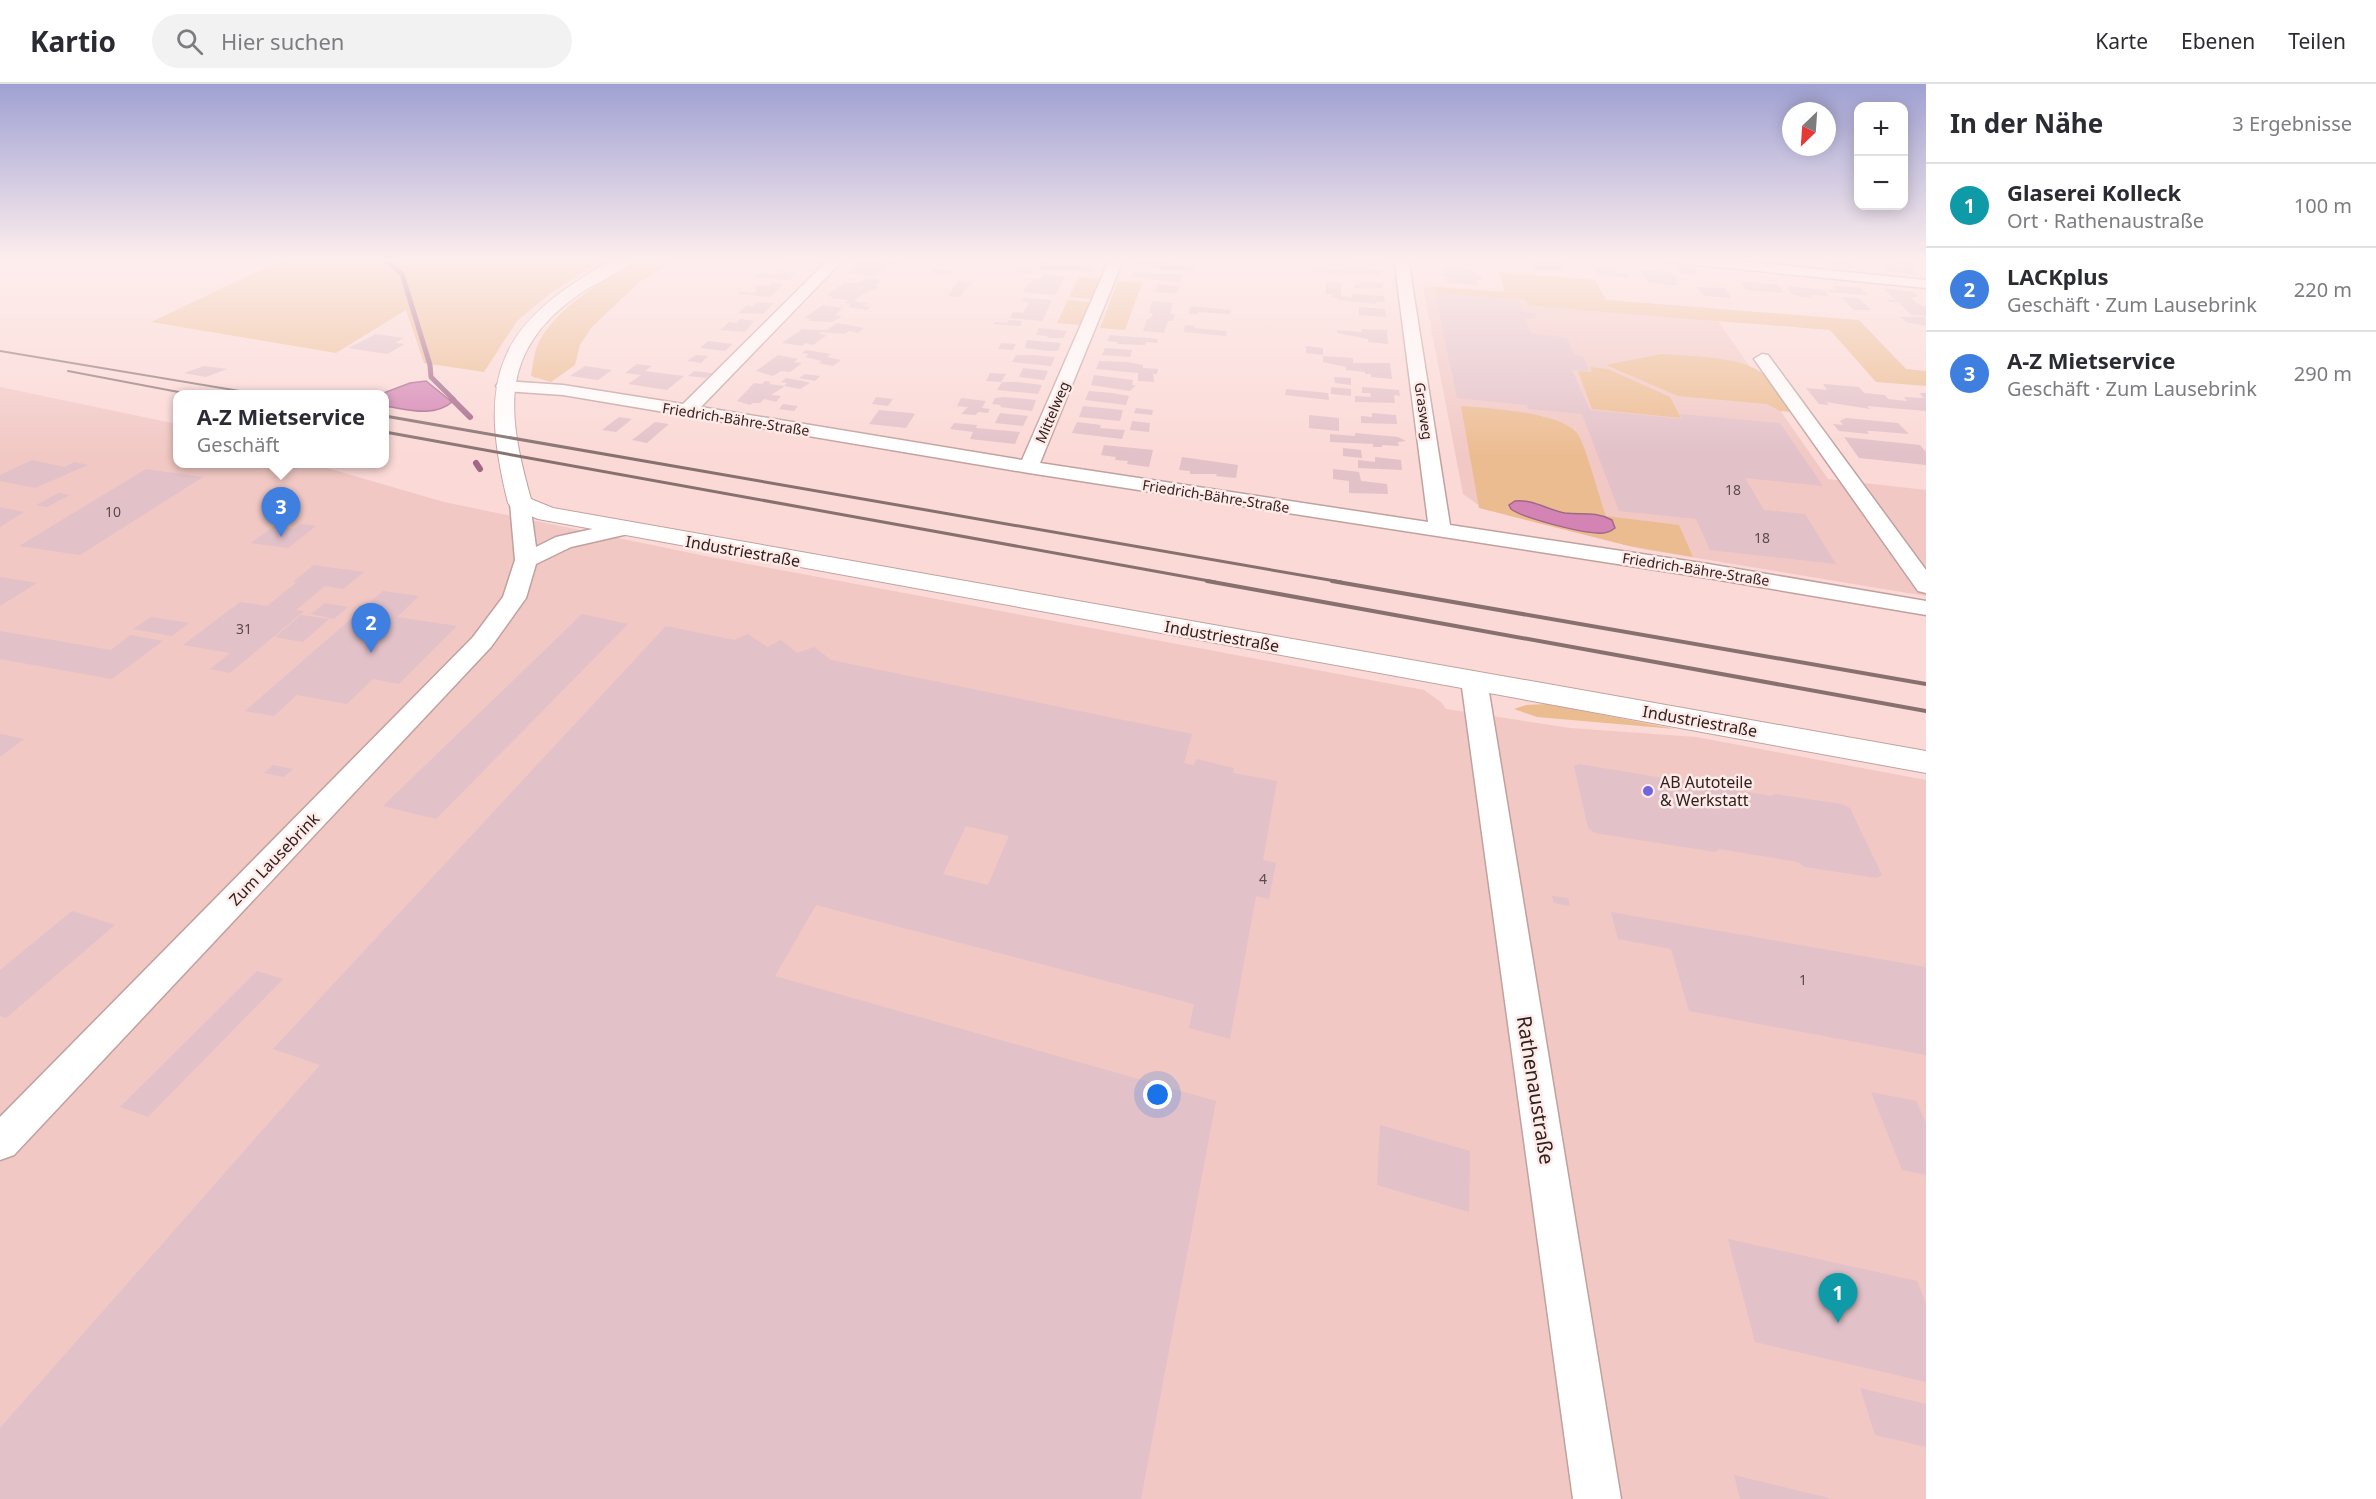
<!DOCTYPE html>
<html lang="de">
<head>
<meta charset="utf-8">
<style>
  body { margin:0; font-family:"Noto Sans",sans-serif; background:#f2f2f3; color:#2b2b33 }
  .controls { position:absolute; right:18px; top:18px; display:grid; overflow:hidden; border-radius:12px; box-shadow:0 3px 15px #0003 }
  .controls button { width:54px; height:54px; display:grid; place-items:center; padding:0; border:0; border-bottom:2px solid #e1e1e2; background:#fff; color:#2b2b33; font:30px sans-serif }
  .compass { position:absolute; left:1782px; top:18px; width:54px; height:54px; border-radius:50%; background:#fff; box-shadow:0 3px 15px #0003; rotate:205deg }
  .you { position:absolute; left:1158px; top:1011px; width:21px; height:21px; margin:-15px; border:4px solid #fff; border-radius:50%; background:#1a73e8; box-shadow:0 0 0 9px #1a73e833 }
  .badge { display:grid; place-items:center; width:39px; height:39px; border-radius:50%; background:#7065df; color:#fff; font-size:20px; font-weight:700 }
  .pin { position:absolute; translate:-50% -50px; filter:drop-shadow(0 2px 3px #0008) }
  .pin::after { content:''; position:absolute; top:32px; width:21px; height:18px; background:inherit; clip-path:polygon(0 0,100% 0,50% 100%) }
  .popup { position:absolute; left:173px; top:306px; width:216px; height:78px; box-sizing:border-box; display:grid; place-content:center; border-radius:12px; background:#fff; filter:drop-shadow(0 2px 4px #0005); font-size:20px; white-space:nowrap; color:#7c7c81 }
  .popup b { font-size:22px; color:#2b2b33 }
  .popup::after { content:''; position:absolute; left:50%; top:100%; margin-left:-12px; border:12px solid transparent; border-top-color:#fff }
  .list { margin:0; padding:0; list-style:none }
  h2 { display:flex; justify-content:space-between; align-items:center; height:78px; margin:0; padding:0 24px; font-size:26px }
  h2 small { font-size:20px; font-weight:400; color:#7c7c81 }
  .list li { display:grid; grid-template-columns:39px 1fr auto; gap:18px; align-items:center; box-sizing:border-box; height:84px; padding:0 24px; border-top:2px solid #e1e1e2 }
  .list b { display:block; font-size:22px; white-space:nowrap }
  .list p { margin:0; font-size:20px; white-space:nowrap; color:#7c7c81 }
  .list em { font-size:20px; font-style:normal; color:#7c7c81 }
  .icon { flex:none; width:33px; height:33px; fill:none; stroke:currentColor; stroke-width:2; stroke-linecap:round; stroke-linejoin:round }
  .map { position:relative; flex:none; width:1926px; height:1415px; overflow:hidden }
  header { display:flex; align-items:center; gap:36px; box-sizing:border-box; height:84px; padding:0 30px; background:#fff; border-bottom:2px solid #e1e1e2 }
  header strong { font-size:28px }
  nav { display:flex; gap:33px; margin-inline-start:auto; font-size:21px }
  .search { width:420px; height:54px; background:#f2f2f3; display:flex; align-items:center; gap:15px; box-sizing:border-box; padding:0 21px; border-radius:33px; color:#7c7c81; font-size:22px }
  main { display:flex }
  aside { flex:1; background:#fff }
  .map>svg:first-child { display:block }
  .built { fill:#f1c8c4 }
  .green { fill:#ecbc91 }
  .water { fill:#d484b4; stroke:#a26788; stroke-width:1.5 }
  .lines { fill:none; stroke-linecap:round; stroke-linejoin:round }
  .stream-far1 { stroke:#a26788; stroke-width:5 }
  .stream { stroke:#a26788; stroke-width:6 }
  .building { fill:#e2c1c8; fill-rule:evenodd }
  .minor-casing { stroke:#c1a19e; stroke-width:3 }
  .tertiary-casing { stroke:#c1a19e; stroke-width:2 }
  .minor { fill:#fff; fill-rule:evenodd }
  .tertiary { fill:#fff; fill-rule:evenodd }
  .rail-far2 { stroke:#86716f; stroke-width:2 }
  .rail-far1 { stroke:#86716f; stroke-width:3 }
  .rail { stroke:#86716f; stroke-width:4 }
  .poi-dot { fill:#7065df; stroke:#ffeae8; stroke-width:2 }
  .labels { text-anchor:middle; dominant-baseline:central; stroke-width:5; stroke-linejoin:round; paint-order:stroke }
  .far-street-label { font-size:14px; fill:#2e2221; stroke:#ffeae8 }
  .number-label { font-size:14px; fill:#5b4a4b }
  .street-label { font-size:16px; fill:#2e2221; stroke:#ffeae8 }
  .poi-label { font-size:16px; fill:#2e2221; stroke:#ffeae8; text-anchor:start }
  .near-street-label { font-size:20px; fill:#2e2221; stroke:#ffeae8 }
</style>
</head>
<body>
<header>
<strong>Kartio</strong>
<div class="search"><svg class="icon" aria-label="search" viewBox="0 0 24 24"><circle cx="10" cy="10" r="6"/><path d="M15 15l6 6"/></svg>Hier suchen</div>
<nav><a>Karte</a><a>Ebenen</a><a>Teilen</a></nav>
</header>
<main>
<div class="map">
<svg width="1926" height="1415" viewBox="0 0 1926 1415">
  <rect width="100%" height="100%" fill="#fbd9d6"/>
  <!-- built -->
  <path class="built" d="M1423,202L1709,224L1828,395L1926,406V512L1642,465L1489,426L1477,420L1463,410Z
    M0,303L177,340L178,380H313L444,418L705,472L1424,606L1441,618L1446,625L1570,644L1696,653L1926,696V1415H0Z"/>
  <!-- green -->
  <path class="green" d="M286,174H607L553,207L517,237L484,288L424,279L406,226L336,269L151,238Z
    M642,174H681L639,198L591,244L580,261L575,281L551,298L531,292C533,280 534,267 540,256C558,222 609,193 642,174Z
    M1499,188L1595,196L1606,216L1859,236L1906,285L1926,287V302L1876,298L1830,246L1529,222L1526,216L1436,209L1435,203L1505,208Z
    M1079,193L1101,195L1092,215L1069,213Z
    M1118,197L1142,199L1125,246L1100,244Z
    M1068,216L1091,218L1081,241L1057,239Z
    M1662,270C1690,272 1743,272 1765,291C1776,300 1784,316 1793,328L1780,327L1767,320L1678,312L1606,281Z
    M1590,283L1608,285L1670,313L1681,334L1592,325L1578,287L1592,288Z
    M1461,322C1489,324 1559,328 1577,349C1585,359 1600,416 1606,432L1679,441L1693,473L1629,462L1479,424Z
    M1548,620L1675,645L1537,633L1514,625L1526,621Z"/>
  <!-- water -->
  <path class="water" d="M426,297L452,318C434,334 406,325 385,322V310H381L410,299Z
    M1515,417C1533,415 1548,426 1565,429C1582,431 1595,427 1612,436L1615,444C1610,448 1604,450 1598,449C1582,449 1522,434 1511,425L1509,421Z"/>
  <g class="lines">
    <!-- stream-far1 -->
    <path class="stream-far1" d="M387,174L390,180L402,190L430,281L431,293L454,316"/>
    <!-- stream -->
    <path class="stream" d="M452,315L470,333
      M476,379L480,385"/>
  </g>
  <!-- building -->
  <path class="building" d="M790,174H815L809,180L788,179Z
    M875,174L892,175L889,177L899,179L896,181L878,179L881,176Z
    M1348,174H1378V180L1349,178Z
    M1528,174H1557L1562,177L1565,183L1560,182L1562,187L1532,185L1530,178L1525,176H1529Z
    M1822,174H1846L1855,180L1850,179L1852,182L1826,179Z
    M1164,175H1175L1173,181L1194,182L1192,187H1160L1161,184L1135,182L1137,177L1161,179Z
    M863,178H870L889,182L875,192L847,189Z
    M1900,178L1912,179L1916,184L1905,183L1912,185L1917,191L1889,188L1883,180L1903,182Z
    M1043,179L1072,181L1096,183L1093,188L1040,185Z
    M1342,182L1381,186L1382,191L1343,190L1344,192L1313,187V185L1320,184L1343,186Z
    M1595,182L1616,184L1619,189L1627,190L1629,193L1596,190Z
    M1444,183L1474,186L1475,190H1480L1482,197L1477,196L1478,201L1448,199L1446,192H1443L1442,189H1446Z
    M1676,183L1695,184L1698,189L1696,188L1697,191L1680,189Z
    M935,184L954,187L949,191L930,188Z
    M1017,184L1033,185L1031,190L1014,188Z
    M1640,186L1670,188L1680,197H1675L1678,201H1669L1648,198Z
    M779,187L797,188L789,196L753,194L758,189L776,190Z
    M1133,188H1143L1182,191L1180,199L1132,193Z
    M1044,191L1065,192L1055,211L1023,208L1029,199L1035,195H1041Z
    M866,194L882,196L874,202L878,203L874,206H869L854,217L868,219L863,222L870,223L867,226L848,223L851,220L844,219L848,216L830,214L832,212L827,211L844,199H858Z
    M958,197L970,199L960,213L948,212Z
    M1741,197L1778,201L1784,209L1748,206L1745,205Z
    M1326,198L1341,199V212L1352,213V210L1384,212L1385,218H1376V220L1338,216V214L1332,213V210H1326Z
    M1361,198L1382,199L1383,204H1355V200L1361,201Z
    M771,199L784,200L770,213L738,210L740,208L754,209L758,205H754L758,201L768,202Z
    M1158,200L1180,202L1176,210L1155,208Z
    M1788,202L1824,206L1829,212L1810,211L1812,214L1801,213L1792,210L1787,204L1791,205Z
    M1833,202L1861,204L1868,211L1829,208L1826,206H1837Z
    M1697,203L1725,204L1731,214L1704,212Z
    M1883,204L1913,208L1918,212L1911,214L1918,220L1926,223V232L1912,231L1898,218H1889L1887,215L1895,216Z
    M1435,209L1519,216L1523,228L1534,229L1536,235L1525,234L1531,249L1567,254L1574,271L1583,272L1589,287L1572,286L1590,326L1683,335L1680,330L1780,339L1823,402L1745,394L1764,426L1805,430L1836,480L1710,466L1696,435L1619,427L1582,330L1528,325L1527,321L1457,314Z
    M1841,213L1859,214L1871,226H1854Z
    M1024,214L1052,216L1042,237L1010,234L1013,228L1023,229L1029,218H1022Z
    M1152,217L1173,219L1170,230H1175L1174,234L1173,237H1168L1164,249L1143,247L1147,235H1150L1152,232L1153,229H1149Z
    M757,218L774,219L763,230L738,229L747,221L753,222Z
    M823,221L842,224L835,231L842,232L832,238L809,237L811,235L804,234Z
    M1190,222L1231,226L1230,230L1198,228V230H1189Z
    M1359,223L1385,225L1386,233L1359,231Z
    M1901,233H1925L1926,242L1906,238Z
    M740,235L754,237L745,248L720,246L729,238L736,239Z
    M1009,236L1022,237L1020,242L993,240L995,238L1007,239Z
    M837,239L864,244L858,249L849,247L845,250L821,248L819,250L827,251L813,261L806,259L802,262L782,259L802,245L827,246Z
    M1185,241L1195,242L1194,244L1227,247L1226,252L1184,248Z
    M1039,244L1067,247L1063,254H1047L1048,252L1036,251Z
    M1362,245L1387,246L1388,260L1368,258V255L1337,249V246L1362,248Z
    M376,250L404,254L395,259L405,260L387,270L348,264Z
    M1110,251L1147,254L1158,255L1157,259L1146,258L1145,261L1117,260L1118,258L1107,257Z
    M1027,256L1061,259L1058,267H1048L1025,264Z
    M708,257L733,260L725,267L700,264Z
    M1001,259L1016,260L1013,266L998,265Z
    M1306,262L1323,264V271L1306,269Z
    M1105,264L1132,266L1130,273L1102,271Z
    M806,266L831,270L827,273L841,276L833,282L819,279L822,277L805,273L809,270L802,269Z
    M696,271L708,272L701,279L687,277Z
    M778,271L798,275L794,278L802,279L790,288L781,287L773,292L756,287Z
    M1016,271H1032L1055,273L1051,282L1012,278Z
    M1323,272L1353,274V279H1390L1392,295L1371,293V290H1365V288L1346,286V283L1323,278Z
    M1099,277L1127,278L1143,281V284L1158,285L1157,290H1153L1154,298L1138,297V289L1096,285Z
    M637,280L652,282L645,287L684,292L667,306L628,300L641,291L625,289Z
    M204,282L227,285L206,293L184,289Z
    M585,282L612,286L598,296L570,292Z
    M1023,284L1048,287L1044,296L1019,293Z
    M694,287L712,289L706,294L688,292Z
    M990,289L1006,290L1001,298L986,297Z
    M805,290L820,292L815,297L799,294Z
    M1094,291L1133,296L1132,301H1136L1130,307L1091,301Z
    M1334,293L1351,294V301L1335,299Z
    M786,294L803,297L810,299L800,305L784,302L787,299L781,298Z
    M765,297L771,298L769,300L785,302L771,311L781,312L776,318L764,315L760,319H753L750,321L737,317L754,299L762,300Z
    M1002,298H1017L1042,301L1038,310L997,306Z
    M1823,300L1859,303L1864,309L1885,311L1888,315L1907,317L1904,313L1924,314L1919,309H1926V327L1867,322L1870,325L1826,318L1829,321L1819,320L1806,304L1827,306Z
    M1331,303L1351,305V312L1331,310Z
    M1362,303L1399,306L1400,312L1394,311L1395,319L1355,318V312L1371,313L1370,309H1362Z
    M1286,305L1328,309L1329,316L1285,311Z
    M1089,307L1112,309L1129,312L1126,321L1085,316Z
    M876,313L893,315L888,322L872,320Z
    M1005,313L1036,316L1032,327L1000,323L1001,321L992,320L995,314Z
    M961,314L986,317L982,324L990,325L988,329L978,328L976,331L961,330L968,323L957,322Z
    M783,320L798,322L794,327L779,325Z
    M1083,322L1123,326L1120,337L1079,333Z
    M1136,324L1153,326L1152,331L1134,329Z
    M879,326L911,329L915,330L906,344L869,340Z
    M1000,329L1028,332L1023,342L995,339Z
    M1372,329L1396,331L1397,340L1361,339V332L1372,333Z
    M1309,331L1339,334V347L1309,344Z
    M619,333L632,335L616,348L602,346Z
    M1846,334L1898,339L1909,350L1872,347H1867L1869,350L1839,347L1833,340L1843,341L1840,337Z
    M1132,337L1150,339L1149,348L1130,346Z
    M655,338L669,340L647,359L632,356Z
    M1077,338L1101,341L1100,344L1125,346L1122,355L1072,349Z
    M954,339L977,341L976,344L1020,348L1015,360L970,355L973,348L950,345Z
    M1355,349L1398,353L1406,357L1398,358L1399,362L1382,361V363H1373V360L1330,358V350L1355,352Z
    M1844,353L1920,361L1926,368V381L1859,374Z
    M1104,361L1153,366L1149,383L1127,380L1128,377L1115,376L1116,373L1101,371Z
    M1343,364L1361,366L1362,374L1343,372Z
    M1182,373L1238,381L1236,394L1216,392L1217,390H1190V387L1179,386Z
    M1375,373L1401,376L1402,386L1358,384V376L1375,378Z
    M32,376L65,383L74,378L88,381L35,404L0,397V391Z
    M146,385L203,393L80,471L19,462Z
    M1333,385L1359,388L1361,397L1387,400L1388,410L1349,409V397L1333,395Z
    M59,409L70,411L47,423L36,421Z
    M0,423L24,428L0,443Z
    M301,440L316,442L288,464L251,459L274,442L294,445Z
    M314,481L364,488L343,505L325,502L296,526L304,527L230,589L210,585L230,569L183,561L240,518L267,522L297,498H293Z
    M0,493L37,499L0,522Z
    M383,507L419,512L397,533L457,542L399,600L373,595L347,620L297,611L274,632L245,627Z
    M325,519L348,523L334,535L311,530Z
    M582,530L628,540L436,735L383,722Z
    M301,531L329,535L303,558L275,553Z
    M151,533L189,539L172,552L133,545Z
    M666,542L734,556L748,550L767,563L781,556L797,569L814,563L831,576L1192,650L1184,679L1194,681L1196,675L1234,684L1233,689L1277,697L1263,776L1276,779L1269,815L1256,812L1230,955L1189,944L1194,920L816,821L775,892L1216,1017L1141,1415H0V1344L320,981L273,965ZM966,742L1009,752L988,801L943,790Z
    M0,547L111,566L130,551L163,557L112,595L0,575Z
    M0,651L1,650L24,655L0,673Z
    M1579,680L1771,712L1775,710L1842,720L1850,724L1882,791L1877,794L1805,783L1798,778L1719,765L1715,768L1595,749L1588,744L1574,682Z
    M273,681L293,685L284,693L264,689Z
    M1552,812L1568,814L1570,822L1554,819Z
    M72,827L115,841L6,934L0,932V886Z
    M1611,828L1926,883V971L1689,927L1671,865L1618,855Z
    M257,887L283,895L148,1033L120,1023Z
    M1871,1008L1916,1017L1926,1039V1091L1902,1086Z
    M1380,1041L1470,1067L1469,1128L1377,1101Z
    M1728,1155L1917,1197L1926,1220V1298L1755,1258Z
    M1860,1304L1926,1320V1363L1875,1351Z
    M1734,1391L1829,1414V1415H1740Z"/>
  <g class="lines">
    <!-- minor casing -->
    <g class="minor-casing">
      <path id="minor" d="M830,174H845L701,323L1022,376L1110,174H1124L1040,379L1428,438L1394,174H1408L1450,441L1708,480L1926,517V531L1708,494L1029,389L563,311L505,307L499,306L496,302L499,298L505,297L563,301L683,320Z
        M1660,174H1709L1926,196V204L1667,178Z
        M1762,270L1768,271L1926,486V509L1918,507L1754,275Z
        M520,413L527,415L530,419L536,463L556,453L620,439L628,440L631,445L628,450L571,463L536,480L526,514L491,563L14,1071L0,1076V1033L473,553L503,513L515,476L510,419L513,415Z
        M1474,588L1483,591L1487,596L1621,1415H1573L1461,596L1465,591Z"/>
    </g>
    <!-- tertiary casing -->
    <g class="tertiary-casing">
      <path id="tertiary" d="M616,174H636C628,185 592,201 578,211C498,268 507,329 531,415L553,424L1926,667V689L538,435L512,424L508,419C476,290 498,238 616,174Z"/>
    </g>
    <!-- minor -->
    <use href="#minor" class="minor"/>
    <!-- tertiary -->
    <use href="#tertiary" class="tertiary"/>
    <!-- rail-far2 -->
    <path class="rail-far2" d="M0,267L258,310
      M68,287L189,310"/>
    <!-- rail-far1 -->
    <path class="rail-far1" d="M385,332L1341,498
      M385,348L1215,498"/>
    <!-- rail -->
    <path class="rail" d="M1207,497L1926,627
      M1332,497L1926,600"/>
  </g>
  <!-- sky -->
  <linearGradient id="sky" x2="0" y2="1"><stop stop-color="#a0a1d3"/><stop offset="0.47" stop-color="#fdeeed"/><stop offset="1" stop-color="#fdeeed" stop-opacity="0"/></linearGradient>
  <rect width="1926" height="372" fill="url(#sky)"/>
  <!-- markers -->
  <circle class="poi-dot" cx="1648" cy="707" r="6"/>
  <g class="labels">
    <!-- far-street labels -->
    <g class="far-street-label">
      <text transform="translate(1424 327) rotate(82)">Grasweg</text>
      <text transform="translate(1052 328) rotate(-67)">Mittelweg</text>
      <text transform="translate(736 335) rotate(9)">Friedrich-Bähre-Straße</text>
      <text transform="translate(1216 412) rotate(9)">Friedrich-Bähre-Straße</text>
      <text transform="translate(1696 485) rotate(9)">Friedrich-Bähre-Straße</text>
    </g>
    <!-- number labels -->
    <g class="number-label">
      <text x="1733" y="405">18</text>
      <text x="113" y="427">10</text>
      <text x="1762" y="453">18</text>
      <text x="244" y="544">31</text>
      <text x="1263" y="794">4</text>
      <text x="1803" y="895">1</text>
    </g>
    <!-- street labels -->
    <g class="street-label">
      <text transform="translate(743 467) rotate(10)">Industriestraße</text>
      <text transform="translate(1222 552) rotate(10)">Industriestraße</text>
      <text transform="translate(1700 637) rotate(10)">Industriestraße</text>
      <text transform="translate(274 775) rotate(-46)">Zum Lausebrink</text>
    </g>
    <!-- poi labels -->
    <g class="poi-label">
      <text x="1660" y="698">AB Autoteile<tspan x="1660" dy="18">&amp; Werkstatt</tspan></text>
    </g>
    <!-- near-street labels -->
    <g class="near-street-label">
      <text transform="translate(1536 1006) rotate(81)">Rathenaustraße</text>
    </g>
  </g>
</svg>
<div class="controls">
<button>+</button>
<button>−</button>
</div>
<svg class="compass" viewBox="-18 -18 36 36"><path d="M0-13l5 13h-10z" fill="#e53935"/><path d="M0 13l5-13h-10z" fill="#7c7c81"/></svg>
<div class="you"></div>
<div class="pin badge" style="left:1838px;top:1239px;background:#0f9aa8">1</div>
<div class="pin badge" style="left:371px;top:569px;background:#3f7fe0">2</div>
<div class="pin badge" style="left:281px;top:453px;background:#3f7fe0">3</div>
<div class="popup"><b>A-Z Mietservice</b>Geschäft</div>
</div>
<aside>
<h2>In der Nähe<small>3 Ergebnisse</small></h2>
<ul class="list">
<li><span class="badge" style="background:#0f9aa8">1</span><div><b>Glaserei Kolleck</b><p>Ort · Rathenaustraße</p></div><em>100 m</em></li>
<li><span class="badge" style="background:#3f7fe0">2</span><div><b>LACKplus</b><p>Geschäft · Zum Lausebrink</p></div><em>220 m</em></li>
<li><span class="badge" style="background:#3f7fe0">3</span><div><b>A-Z Mietservice</b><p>Geschäft · Zum Lausebrink</p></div><em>290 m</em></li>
</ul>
</aside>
</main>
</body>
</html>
